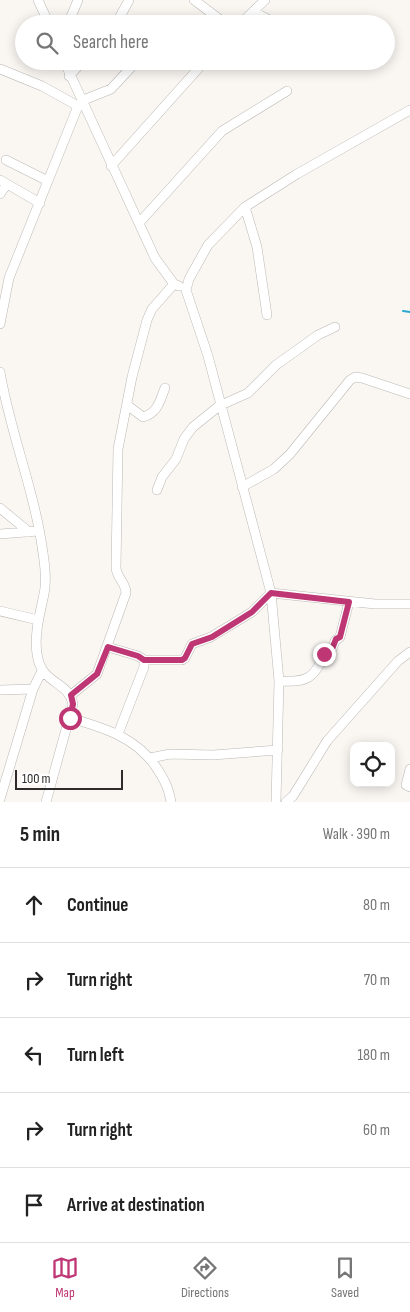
<!DOCTYPE html>
<html lang="en">
<head>
<meta charset="utf-8">
<style>
  body { margin:0; font-family:"Sofia Sans Condensed",sans-serif; background:#f2f2f2; color:#222 }
  .controls { position:absolute; right:15px; bottom:15px; display:grid; overflow:hidden; border-radius:10px; box-shadow:0 2px 12px #0003 }
  .controls button { width:45px; height:45px; display:grid; place-items:center; padding:0; border:0; border-bottom:1px solid #e0e0e0; background:#fff; color:#222; font:25px sans-serif }
  .scale { position:absolute; left:15px; bottom:12px; width:108px; box-sizing:border-box; padding-left:5px; border:2px solid #2d2c2a; border-top:0; font-size:14px; line-height:18px; white-space:nowrap; color:#2d2c2a; -webkit-text-stroke:4px #fff; paint-order:stroke }
  .stop { position:absolute; width:15px; height:15px; margin:-11px; border:4px solid #be3673; border-radius:50%; background:#fff }
  .stop.end { background:#be3673; border-color:#fff; box-shadow:0 1px 5px #0008 }
  .list { margin:0; padding:0; list-style:none }
  h2 { display:flex; justify-content:space-between; align-items:center; height:65px; margin:0; padding:0 20px; font-size:21px }
  h2 small { font-size:16px; font-weight:400; color:#767676 }
  .list li { display:grid; grid-template-columns:32px 1fr auto; gap:15px; align-items:center; box-sizing:border-box; height:75px; padding:0 20px; border-top:1px solid #e0e0e0 }
  .list b { display:block; font-size:19px; white-space:nowrap }
  .list em { font-size:16px; font-style:normal; color:#767676 }
  .icon { flex:none; width:28px; height:28px; fill:none; stroke:currentColor; stroke-width:2; stroke-linecap:round; stroke-linejoin:round }
  .map { position:relative; flex:none; width:410px; height:802px; overflow:hidden }
  .search { position:absolute; background:#fff; box-shadow:0 2px 12px #0003; left:15px; right:15px; top:15px; height:55px; display:flex; align-items:center; gap:12px; box-sizing:border-box; padding:0 18px; border-radius:28px; color:#767676; font-size:19px }
  .sheet { height:440px; background:#fff }
  nav { display:flex; justify-content:space-around; align-items:center; box-sizing:border-box; height:70px; border-top:1px solid #e0e0e0; background:#fff; font-size:14px; color:#767676 }
  nav a { display:grid; justify-items:center; gap:2px }
  nav .on { color:#be3673 }
  .map>svg:first-child { display:block }
  .lines { fill:none; stroke-linecap:round; stroke-linejoin:round }
  .stream { stroke:#27a8cf; stroke-width:2 }
  .minor-casing { stroke:#bbb8b4; stroke-width:10 }
  .minor { stroke:#fff; stroke-width:9 }
  .route { stroke:#be3673; stroke-width:6 }
</style>
</head>
<body>
<div class="map">
<svg width="410" height="802" viewBox="0 0 410 802">
  <rect width="100%" height="100%" fill="#faf7f3"/>
  <g class="lines">
    <!-- stream -->
    <path class="stream" d="M403,311L410,312"/>
    <!-- minor casing -->
    <g class="minor-casing">
      <path id="minor" d="M38,0L49,24
        M194,0L226,24
        M254,12L277,24
        M68,24L78,0
        M116,24L129,0
        M240,24L265,0
        M64,61L155,258L174,284L179,286
        M0,69L42,86L78,106
        M69,76L83,61
        M6,160L48,181
        M111,166L205,61
        M0,180L40,203
        M0,194L7,184
        M245,207L257,247L267,315
        M139,223L222,131L287,91
        M0,324L9,278L78,106L81,101L111,89L137,61
        M0,372C10,432 35,492 43,553C45,566 47,581 44,594C40,614 34,634 37,654C41,685 68,680 73,704L46,802
        M127,405L143,417C158,413 160,400 165,388
        M242,487L274,469L290,454L350,380L355,377L362,378L410,394
        M157,490L162,477L176,459L184,439L193,427L219,406L248,393L276,365L318,335L335,327
        M0,508L29,532
        M0,534L38,531
        M0,611L38,620
        M108,647L138,656L144,660V667L118,734
        M144,660H182L185,658L192,644L211,637L252,612L271,593L375,604H410
        M279,681C307,683 315,678 325,653L332,649L335,641L340,637L349,602
        M0,690L33,689
        M71,695L97,674L126,593C126,583 117,578 116,568L118,449L132,377L147,320L152,309L174,284
        M70,718C105,728 138,738 158,770C165,781 169,789 171,802
        M150,758L170,754L213,755L278,750
        M410,769L406,785L410,787
        M0,799L33,689L42,671
        M276,802L279,681L271,593L208,356L186,290L189,279L208,245L245,207L297,174L410,110
        M286,802L293,796L327,741L398,661L410,652"/>
    </g>
    <!-- minor -->
    <use href="#minor" class="minor"/>
  </g>
  <g class="lines">
    <!-- route -->
    <path class="route" d="M70,718L73,704L71,695L97,674L108,647L138,656L144,660H182L185,658L192,644L212,637L252,612L271,593L349,602L340,637L336,639L332,649L324,654"/>
  </g>
</svg>
<div class="controls">
<button><svg class="icon" aria-label="locate" viewBox="0 0 24 24"><circle cx="12" cy="12" r="6"/><path d="M12 2v4M12 18v4M2 12h4M18 12h4"/></svg></button>
</div>
<div class="scale">100 m</div>
<div class="stop" style="left:70px;top:718px"></div>
<div class="stop end" style="left:324px;top:654px"></div>
<div class="search"><svg class="icon" aria-label="search" viewBox="0 0 24 24"><circle cx="10" cy="10" r="6"/><path d="M15 15l6 6"/></svg>Search here</div>
</div>
<section class="sheet">
<h2>5 min<small>Walk · 390 m</small></h2>
<ul class="list">
<li><svg class="icon" aria-label="ahead" viewBox="0 0 24 24"><path d="M12 20V5M6 11l6-6 6 6"/></svg><div><b>Continue</b></div><em>80 m</em></li>
<li><svg class="icon" aria-label="right" viewBox="0 0 24 24"><path d="M7 20v-9h11M14 6l5 5-5 5"/></svg><div><b>Turn right</b></div><em>70 m</em></li>
<li><svg class="icon" aria-label="left" viewBox="0 0 24 24"><path d="M17 20v-9H6M10 6l-5 5 5 5"/></svg><div><b>Turn left</b></div><em>180 m</em></li>
<li><svg class="icon" aria-label="right" viewBox="0 0 24 24"><path d="M7 20v-9h11M14 6l5 5-5 5"/></svg><div><b>Turn right</b></div><em>60 m</em></li>
<li><svg class="icon" aria-label="arrive" viewBox="0 0 24 24"><path d="M6 21V4h12l-3 4 3 4H6"/></svg><div><b>Arrive at destination</b></div></li>
</ul>
</section>
<nav>
<a class="on"><svg class="icon" aria-label="map" viewBox="0 0 24 24"><path d="M3 6l6-2 6 2 6-2v14l-6 2-6-2-6 2zM9 4v14M15 6v14"/></svg>Map</a>
<a><svg class="icon" aria-label="directions" viewBox="0 0 24 24"><path d="M12 3l9 9-9 9-9-9zM9 14v-3h6M13 9l2 2-2 2"/></svg>Directions</a>
<a><svg class="icon" aria-label="saved" viewBox="0 0 24 24"><path d="M7 4h10v16l-5-4-5 4z"/></svg>Saved</a>
</nav>
</body>
</html>
